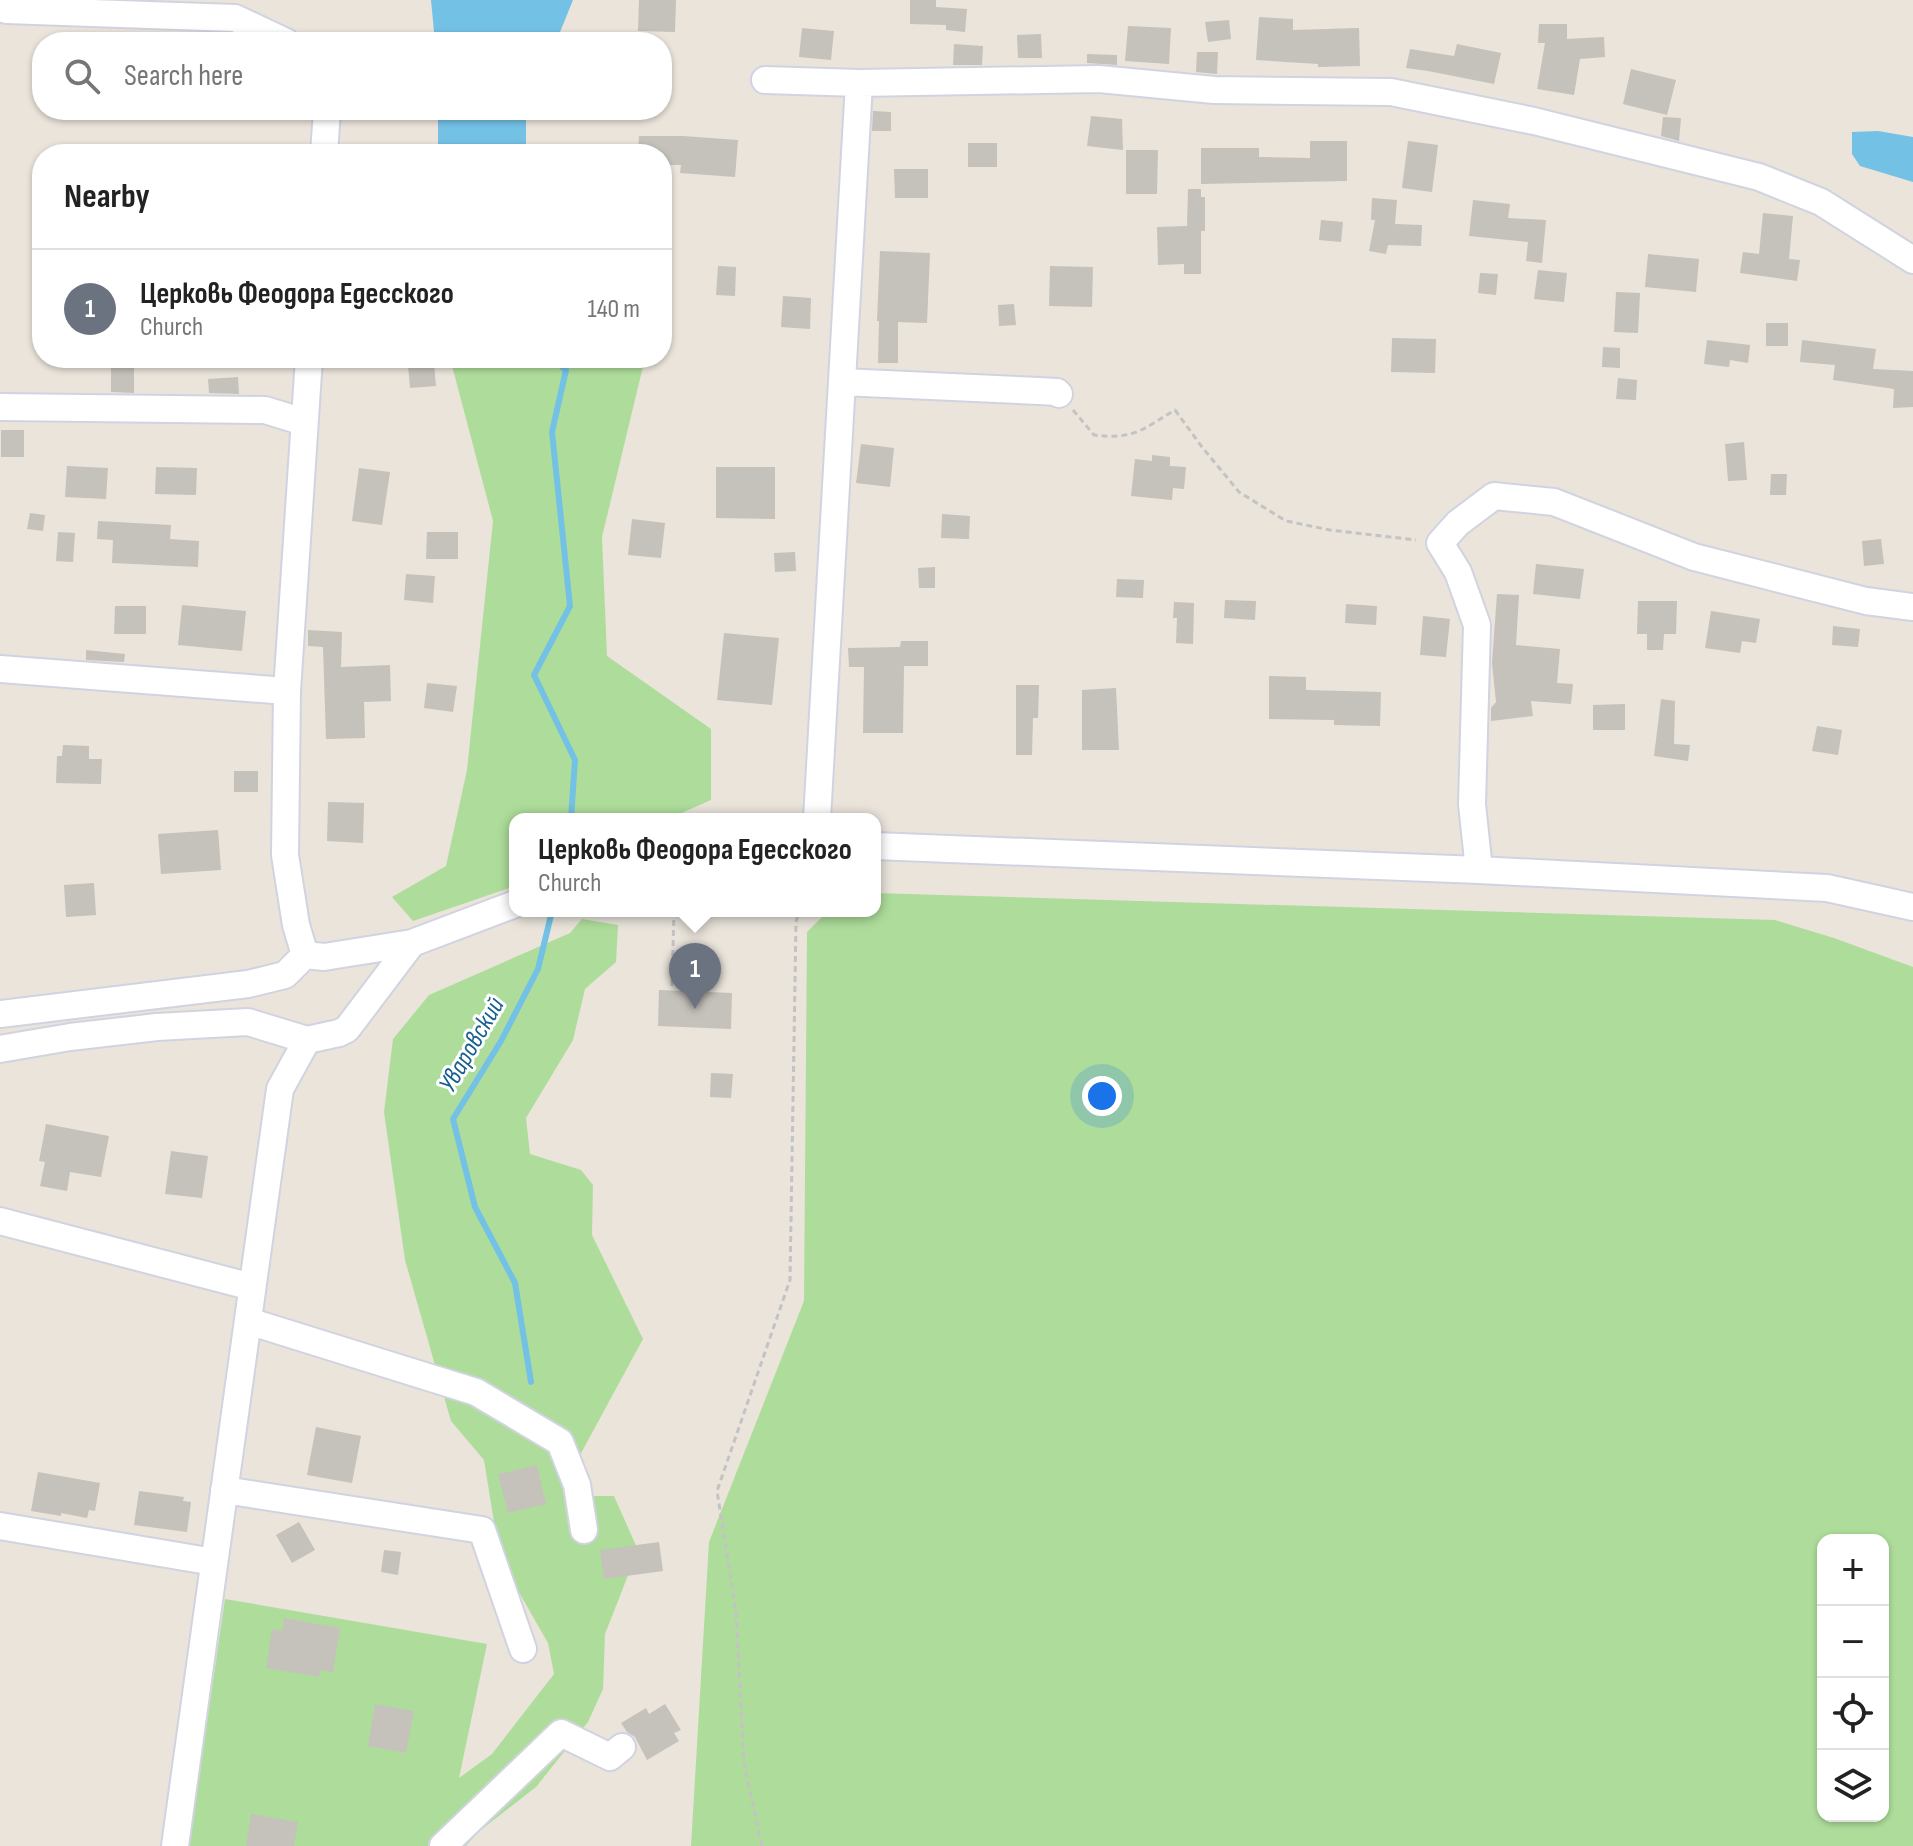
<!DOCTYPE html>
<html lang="en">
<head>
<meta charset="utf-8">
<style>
  body { margin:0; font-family:"Sofia Sans Condensed",sans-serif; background:#f2f2f2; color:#222 }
  .controls { position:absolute; right:24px; bottom:24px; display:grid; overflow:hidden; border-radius:16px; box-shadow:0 2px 6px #0004 }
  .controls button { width:72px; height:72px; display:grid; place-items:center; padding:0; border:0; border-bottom:2px solid #e0e0e0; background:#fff; color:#222; font:40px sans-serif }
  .you { position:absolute; left:1102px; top:1096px; width:28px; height:28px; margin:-20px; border:6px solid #fff; border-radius:50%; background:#1a73e8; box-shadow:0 0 0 12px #1a73e833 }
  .badge { display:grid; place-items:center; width:52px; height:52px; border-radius:50%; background:#db2777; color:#fff; font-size:26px; font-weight:700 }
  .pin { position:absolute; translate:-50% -66px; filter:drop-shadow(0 2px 4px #0008) }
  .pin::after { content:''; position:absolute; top:42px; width:28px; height:24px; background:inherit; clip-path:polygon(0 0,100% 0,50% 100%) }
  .popup { position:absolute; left:509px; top:813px; width:372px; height:104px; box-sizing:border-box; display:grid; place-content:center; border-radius:16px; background:#fff; filter:drop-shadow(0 2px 6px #0005); font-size:26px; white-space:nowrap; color:#767676 }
  .popup b { font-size:30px; color:#222 }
  .popup::after { content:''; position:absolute; left:50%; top:100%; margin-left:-16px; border:16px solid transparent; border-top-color:#fff }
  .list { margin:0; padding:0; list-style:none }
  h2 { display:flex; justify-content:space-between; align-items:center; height:104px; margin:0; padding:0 32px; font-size:34px }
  h2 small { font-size:26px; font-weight:400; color:#767676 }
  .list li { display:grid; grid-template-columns:52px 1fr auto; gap:24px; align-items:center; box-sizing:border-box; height:120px; padding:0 32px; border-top:2px solid #e0e0e0 }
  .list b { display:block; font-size:30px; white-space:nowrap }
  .list p { margin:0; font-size:26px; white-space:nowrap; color:#767676 }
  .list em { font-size:26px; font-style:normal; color:#767676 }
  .icon { flex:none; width:44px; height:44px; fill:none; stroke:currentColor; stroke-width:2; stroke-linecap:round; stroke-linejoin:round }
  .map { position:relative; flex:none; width:1913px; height:1846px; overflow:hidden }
  .search { position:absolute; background:#fff; box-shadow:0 2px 6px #0004; left:32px; top:32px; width:640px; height:88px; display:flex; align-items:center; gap:20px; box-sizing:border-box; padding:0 28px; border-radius:32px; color:#767676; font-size:30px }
  .panel { position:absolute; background:#fff; box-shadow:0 2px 6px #0004; left:32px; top:144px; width:640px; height:224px; border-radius:32px }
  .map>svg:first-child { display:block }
  .green { fill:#aedd9b; fill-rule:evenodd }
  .water { fill:#74c1e6 }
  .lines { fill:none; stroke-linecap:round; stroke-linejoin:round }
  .stream { stroke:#74c1e6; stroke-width:6 }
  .building { fill:#c5c1bb }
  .minor-casing { stroke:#d1d3e1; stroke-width:30 }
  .path { stroke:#c3c3c3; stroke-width:3; stroke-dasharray:6 4; stroke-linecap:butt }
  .minor { stroke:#fff; stroke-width:26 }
  .labels { text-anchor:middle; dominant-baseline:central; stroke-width:6; stroke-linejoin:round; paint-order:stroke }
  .water-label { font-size:26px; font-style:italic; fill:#165f8f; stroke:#fff }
</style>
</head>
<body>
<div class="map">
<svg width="1913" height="1846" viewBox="0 0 1913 1846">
  <rect width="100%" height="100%" fill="#eae4db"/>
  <!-- green -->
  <path class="green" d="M450,358H645L602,537L607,656L711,729V800L668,819H515V886L413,921L392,897L446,866L467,770L493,521Z
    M875,893L1775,920L1834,938L1913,967V1846H691L709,1542L804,1301L807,932L828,911H875ZM1823,1540H1883V1816H1823Z
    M582,919L618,925L616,962L585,989L573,1040L526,1118L530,1154L581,1170L593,1185L592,1235L643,1339L567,1479L574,1496H614L638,1550L605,1634L603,1689L588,1722L536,1787L477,1833L466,1846H189L225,1599L487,1644L459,1778L492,1754L554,1674L548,1643L500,1559L484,1460L451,1421L405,1260L384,1112L393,1039L429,995L570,933Z"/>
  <!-- water -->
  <path class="water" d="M431,0H573L556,42H435Z
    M438,110H528L526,115V154H438Z
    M1878,131L1913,137V182L1860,166L1852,154V132Z"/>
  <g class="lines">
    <!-- stream -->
    <path class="stream" d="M551,358L566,370L552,432L570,606L534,675L575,760L571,819
      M531,1382L515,1283L475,1207L453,1119L501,1041L538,969L552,911"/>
  </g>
  <!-- building -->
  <path class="building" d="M639,0H676L675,32L638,31Z
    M910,0H936V7L967,9L965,32L946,30V25L910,24Z
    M1259,17L1293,19V30L1359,28L1360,66L1318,67V64L1256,60Z
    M1229,20L1231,39L1208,42L1205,22Z
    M1539,24H1567V39L1604,37L1605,57L1580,59L1574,95L1537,89L1545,43H1538Z
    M1128,26L1171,28L1169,64L1125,61Z
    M802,28L834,31L831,60L799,57Z
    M1041,34L1042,58H1018L1017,35Z
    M954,44L983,46L982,65H953Z
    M1457,44L1501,53L1494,84L1428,71L1406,68L1410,49L1454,56Z
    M1197,52H1218L1217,74L1196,72Z
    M1087,54L1117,55V65L1087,63Z
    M1631,69L1676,80L1667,115L1623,104Z
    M873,111L891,112V131H872Z
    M1091,116L1122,119L1123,150L1087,146Z
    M1663,117L1681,118L1679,141L1661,136Z
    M639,136H683L738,140L735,177L680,173L681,165H662V154H638Z
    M1310,141H1347V181L1201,184V148H1259V157L1310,158Z
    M1408,141L1438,145L1432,192L1402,188Z
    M968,143H997V167H968Z
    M1126,150H1158L1157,194H1126Z
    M894,169H928V198H895Z
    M1188,189H1201V197H1205V231H1201V274H1184V264L1158,265L1157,227L1187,226Z
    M1372,198L1397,200L1395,224L1422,225L1421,246L1388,245L1386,254L1369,251L1375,220H1371Z
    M1473,200L1510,204L1508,218L1546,220L1542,263L1526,261L1528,242L1469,236Z
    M1763,213L1793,216L1789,259L1800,260L1797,281L1740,273L1743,252L1759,254Z
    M1321,220L1343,222L1341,242L1319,240Z
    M880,251L930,253L927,323L898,322V363H878L879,321H877Z
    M1648,254L1699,259L1696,292L1645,287Z
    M718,266L736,267L735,296L716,295Z
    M1050,266L1093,267L1092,307L1049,306Z
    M1538,270L1567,273L1564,302L1534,299Z
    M1480,273L1498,274L1496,295L1478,293Z
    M1616,292L1640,293L1638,333L1614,332Z
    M783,296L811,298L810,329L781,327Z
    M1014,304L1016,325L999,326L998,305Z
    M1766,323H1788V346H1766Z
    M1392,338L1436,339L1435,373L1391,372Z
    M1707,340L1750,345L1748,363L1730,360L1729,367L1704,364Z
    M1802,340L1876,349L1873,369L1913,371V407L1893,408L1894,389L1833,380L1835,365L1800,362Z
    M1603,347L1620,348V368L1602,367Z
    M434,363L436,386L410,388L408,365Z
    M111,366H134V393L111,392Z
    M238,377L239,394L209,393L208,379Z
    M1618,378L1637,380L1636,400L1616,399Z
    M1,430H24V457H1Z
    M1744,442L1747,480L1728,481L1725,444Z
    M861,444L894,448L890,487L856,483Z
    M1152,455L1170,457V466L1186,467L1184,489L1173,488L1172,500L1131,496L1135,459L1152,461Z
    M67,466L108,468L106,499L65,497Z
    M156,467L197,468L196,495L155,494Z
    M716,467H775V519L716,518Z
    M359,468L390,472L382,525L352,521Z
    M1771,474H1787L1786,495H1770Z
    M30,513L45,515L43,531L27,529Z
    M942,514L970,516L969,539L941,538Z
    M632,519L665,523L661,558L628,555Z
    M98,521L171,525L170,539L199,541L198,567L112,563L113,540L97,539Z
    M58,532L75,533L73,562L56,561Z
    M427,532H458V559H426Z
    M1881,539L1884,564L1864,566L1862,541Z
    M795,552L796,571L775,572L774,553Z
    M1536,564L1584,569L1580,599L1533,594Z
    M935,567V588H919L918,568Z
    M406,574L435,576L433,603L404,600Z
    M1117,579L1144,580L1143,598L1116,597Z
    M1497,594L1519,595L1516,645L1560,649L1557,683L1573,684L1571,704L1531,701L1533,716L1491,721V708L1496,702L1492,663Z
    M1225,600L1256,601L1255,620L1224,618Z
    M1638,601H1677L1676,634H1664L1663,650H1647V634H1637Z
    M1174,602L1194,603L1193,644L1176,643L1177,618H1173Z
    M1346,604L1377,606L1376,625L1345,623Z
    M182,605L246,611L242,651L178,645Z
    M115,606H146V634H114Z
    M1711,611L1760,619L1756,643L1742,641L1740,653L1705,648Z
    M1423,616L1450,619L1446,657L1420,655Z
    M1833,626L1860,629L1858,647L1832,645Z
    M308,630L342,632L341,667L390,665L391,701L364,702L365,738L326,739L323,647L308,646Z
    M724,633L779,638L772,705L717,700Z
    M901,641H928V666H904L903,733H863L864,667H849L848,648L900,647Z
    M86,650L125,654L124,662L86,660Z
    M1269,676L1306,677V690L1381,692L1380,726L1334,725V720L1269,719Z
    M427,683L457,686L453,712L424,708Z
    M1016,685H1039L1038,718H1033L1032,755H1016Z
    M1116,688L1119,750H1082V690Z
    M1661,699L1675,701L1674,744L1690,745L1688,761L1654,756Z
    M1625,704V730H1593V705Z
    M1817,726L1842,730L1838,755L1812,751Z
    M63,745L89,746V759H102L101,784L56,783L57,756H62Z
    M234,771H258V792H234Z
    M328,802L364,803L363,843L327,841Z
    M218,830L221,870L161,874L158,834Z
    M94,883L96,915L66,917L64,885Z
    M659,990L732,993L731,1029L658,1026Z
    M711,1073L733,1074L731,1098L710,1097Z
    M46,1124L109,1136L101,1177L70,1172L67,1191L40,1186L45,1162L39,1161Z
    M171,1151L208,1156L202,1198L165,1194Z
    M316,1427L361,1436L352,1483L307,1475Z
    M537,1465L546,1504L508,1513L498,1474Z
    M38,1472L100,1483L95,1511L89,1510L87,1518L61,1513V1516L31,1511Z
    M139,1491L184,1497L183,1501L191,1502L187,1532L134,1525Z
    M299,1522L315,1550L292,1563L276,1535Z
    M659,1542L663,1571L604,1579L600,1550Z
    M384,1550L401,1552L398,1575L381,1572Z
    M284,1618L340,1628L333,1672L320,1670L319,1677L266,1668L272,1629L282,1631Z
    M375,1704L414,1711L406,1753L368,1746Z
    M665,1704L681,1730L674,1733L679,1741L647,1760L635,1737L627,1732L621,1723L646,1708L649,1714Z
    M251,1814L298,1822L294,1846H246Z"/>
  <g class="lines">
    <!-- minor casing -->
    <g class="minor-casing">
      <path id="minor" d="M6,10L235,18L286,42
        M765,80L859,83L1099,79L1214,90L1391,92L1534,121L1759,177L1821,202L1913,260
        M324,154L327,110
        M309,358L287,691L285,855L296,925L305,955L324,957L412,943L515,904
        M842,382L1039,391L1057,392L1059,394
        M0,407L265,410L304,422
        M0,669L287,691
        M817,819L859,83
        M875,846L1479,870L1827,888L1913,907
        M1479,870L1472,804L1477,625L1458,572L1440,543L1458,523L1494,496L1554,502L1694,557L1866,601L1913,607
        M0,1014L248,984L285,975L305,955
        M0,1049L70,1037L157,1027L248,1022L307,1040L339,1033L347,1029L412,943
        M0,1221L252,1287
        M248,1321L476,1392L560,1442L577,1485L584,1530
        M224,1490L482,1530L523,1649
        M0,1526L214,1562
        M175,1846L280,1089L307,1040
        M443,1846L561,1733L610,1757L622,1747"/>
    </g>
    <!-- path -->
    <path class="path" d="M1073,410L1094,435C1134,440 1143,429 1175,410L1202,447L1239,492L1286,521L1330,530L1416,540
      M672,986L674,911
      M762,1846L744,1764L736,1612L717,1491L790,1280L796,922L799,911"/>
    <!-- minor -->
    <use href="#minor" class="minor"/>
  </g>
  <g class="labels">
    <!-- water labels -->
    <g class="water-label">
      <text transform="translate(472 1045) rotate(-60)">Уваровский</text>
    </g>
  </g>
</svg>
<div class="controls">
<button>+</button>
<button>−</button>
<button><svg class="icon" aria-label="locate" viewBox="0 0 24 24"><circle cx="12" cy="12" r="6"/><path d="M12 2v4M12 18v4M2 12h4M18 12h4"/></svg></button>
<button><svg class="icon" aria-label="layers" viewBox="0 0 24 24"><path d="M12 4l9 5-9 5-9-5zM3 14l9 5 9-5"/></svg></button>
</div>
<div class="you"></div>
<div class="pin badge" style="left:695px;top:1009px;background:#6b7280">1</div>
<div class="popup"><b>Церковь Феодора Едесского</b>Church</div>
<div class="search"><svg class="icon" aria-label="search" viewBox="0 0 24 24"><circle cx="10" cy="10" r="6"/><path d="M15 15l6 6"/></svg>Search here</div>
<section class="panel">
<h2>Nearby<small></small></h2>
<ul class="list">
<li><span class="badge" style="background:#6b7280">1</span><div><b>Церковь Феодора Едесского</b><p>Church</p></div><em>140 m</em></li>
</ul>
</section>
</div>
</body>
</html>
